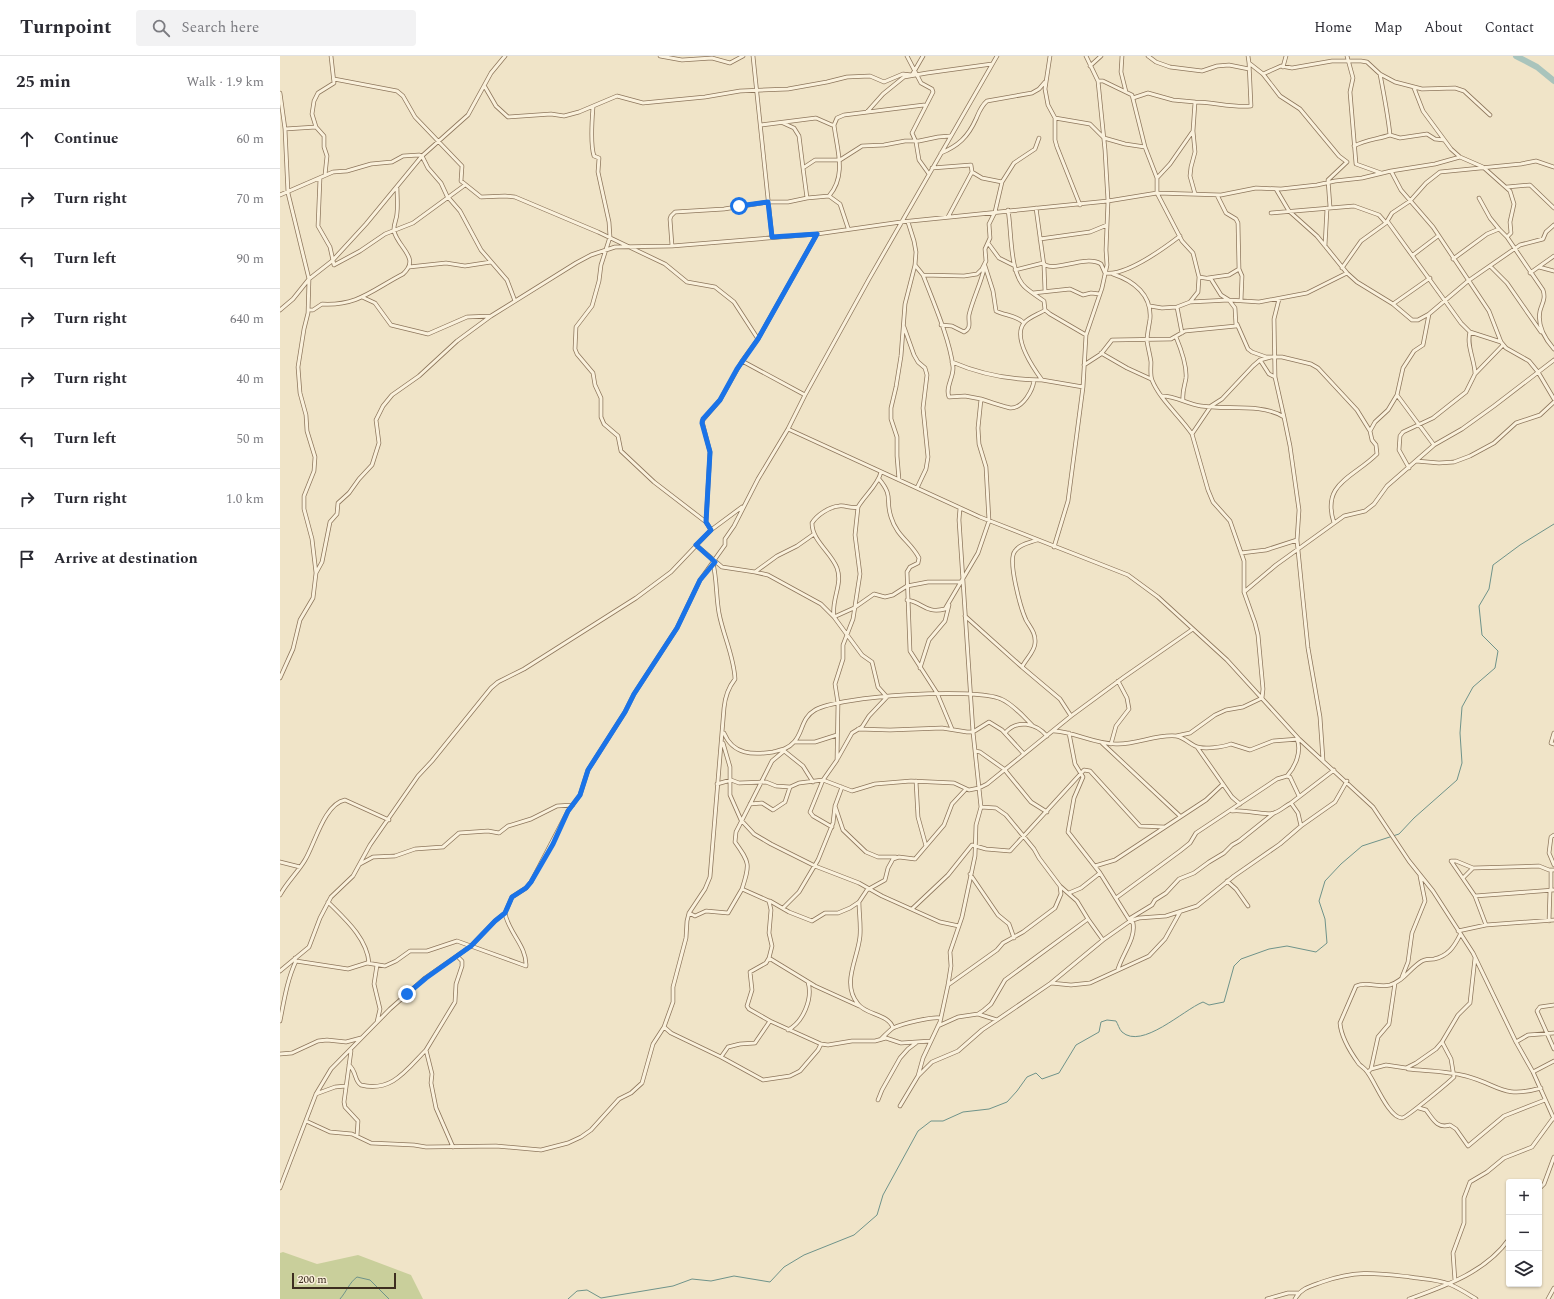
<!DOCTYPE html>
<html lang="en">
<head>
<meta charset="utf-8">
<style>
  body { margin:0; font-family:Spectral,serif; background:#f2f2f3; color:#2b2b33 }
  .controls { position:absolute; right:12px; bottom:12px; display:grid; overflow:hidden; border-radius:4px; box-shadow:0 1px 3px #0004 }
  .controls button { width:36px; height:36px; display:grid; place-items:center; padding:0; border:0; border-bottom:1px solid #e1e1e2; background:#fff; color:#2b2b33; font:20px sans-serif }
  .scale { position:absolute; left:12px; bottom:10px; width:104px; box-sizing:border-box; padding-left:4px; border:2px solid #3d2e20; border-top:0; font-size:11px; line-height:14px; white-space:nowrap; color:#3d2e20; -webkit-text-stroke:3px #f7eed8; paint-order:stroke }
  .stop { position:absolute; width:12px; height:12px; margin:-9px; border:3px solid #1a73e8; border-radius:50%; background:#fff }
  .stop.end { background:#1a73e8; border-color:#fff; box-shadow:0 1px 4px #0008 }
  .list { margin:0; padding:0; list-style:none }
  h2 { display:flex; justify-content:space-between; align-items:center; height:52px; margin:0; padding:0 16px; font-size:17px }
  h2 small { font-size:13px; font-weight:400; color:#7c7c81 }
  .list li { display:grid; grid-template-columns:26px 1fr auto; gap:12px; align-items:center; box-sizing:border-box; height:60px; padding:0 16px; border-top:1px solid #e1e1e2 }
  .list b { display:block; font-size:15px; white-space:nowrap }
  .list em { font-size:13px; font-style:normal; color:#7c7c81 }
  .icon { flex:none; width:22px; height:22px; fill:none; stroke:currentColor; stroke-width:2; stroke-linecap:round; stroke-linejoin:round }
  .map { position:relative; flex:none; width:1274px; height:1243px; overflow:hidden }
  header { display:flex; align-items:center; gap:24px; box-sizing:border-box; height:56px; padding:0 20px; background:#fff; border-bottom:1px solid #e1e1e2 }
  header strong { font-size:19px }
  nav { display:flex; gap:22px; margin-inline-start:auto; font-size:14px }
  .search { width:280px; height:36px; background:#f2f2f3; display:flex; align-items:center; gap:10px; box-sizing:border-box; padding:0 14px; border-radius:4px; color:#7c7c81; font-size:15px }
  main { display:flex }
  aside { flex:1; background:#fff }
  .map>svg:first-child { display:block }
  .green { fill:#c9cf9b }
  .lines { fill:none; stroke-linecap:round; stroke-linejoin:round }
  .stream { stroke:#6f938a; stroke-width:1 }
  .river { stroke:#a9c4bc; stroke-width:6 }
  .street-casing { stroke:#8d765c; stroke-width:4.5 }
  .street { stroke:#faf1dc; stroke-width:3 }
  .route { stroke:#1a73e8; stroke-width:5 }
</style>
</head>
<body>
<header>
<strong>Turnpoint</strong>
<div class="search"><svg class="icon" aria-label="search" viewBox="0 0 24 24"><circle cx="10" cy="10" r="6"/><path d="M15 15l6 6"/></svg>Search here</div>
<nav><a>Home</a><a>Map</a><a>About</a><a>Contact</a></nav>
</header>
<main>
<aside>
<h2>25 min<small>Walk · 1.9 km</small></h2>
<ul class="list">
<li><svg class="icon" aria-label="ahead" viewBox="0 0 24 24"><path d="M12 20V5M6 11l6-6 6 6"/></svg><div><b>Continue</b></div><em>60 m</em></li>
<li><svg class="icon" aria-label="right" viewBox="0 0 24 24"><path d="M7 20v-9h11M14 6l5 5-5 5"/></svg><div><b>Turn right</b></div><em>70 m</em></li>
<li><svg class="icon" aria-label="left" viewBox="0 0 24 24"><path d="M17 20v-9H6M10 6l-5 5 5 5"/></svg><div><b>Turn left</b></div><em>90 m</em></li>
<li><svg class="icon" aria-label="right" viewBox="0 0 24 24"><path d="M7 20v-9h11M14 6l5 5-5 5"/></svg><div><b>Turn right</b></div><em>640 m</em></li>
<li><svg class="icon" aria-label="right" viewBox="0 0 24 24"><path d="M7 20v-9h11M14 6l5 5-5 5"/></svg><div><b>Turn right</b></div><em>40 m</em></li>
<li><svg class="icon" aria-label="left" viewBox="0 0 24 24"><path d="M17 20v-9H6M10 6l-5 5 5 5"/></svg><div><b>Turn left</b></div><em>50 m</em></li>
<li><svg class="icon" aria-label="right" viewBox="0 0 24 24"><path d="M7 20v-9h11M14 6l5 5-5 5"/></svg><div><b>Turn right</b></div><em>1.0 km</em></li>
<li><svg class="icon" aria-label="arrive" viewBox="0 0 24 24"><path d="M6 21V4h12l-3 4 3 4H6"/></svg><div><b>Arrive at destination</b></div></li>
</ul>
</aside>
<div class="map">
<svg width="1274" height="1243" viewBox="0 0 1274 1243">
  <rect width="100%" height="100%" fill="#f0e4c8"/>
  <!-- green -->
  <path class="green" d="M3,1196L37,1208L78,1199L131,1219L143,1243H0V1197Z"/>
  <g class="lines">
    <!-- stream -->
    <path class="stream" d="M60,1243C67,1235 69,1227 77,1221L90,1224L109,1243
      M288,1243L297,1235L307,1234L321,1242L393,1230L412,1223L431,1225L454,1220L490,1226L504,1211L524,1199L574,1179L597,1159L603,1139L638,1075L651,1065H663L683,1056L709,1053L727,1046L737,1035L747,1021L756,1017L762,1023L779,1017L796,989L819,976L821,966L827,964L836,965C838,968 839,973 842,976C862,994 903,954 923,946L929,949L944,946L954,910L961,903L989,893L1007,890L1036,896L1047,887L1045,863L1039,845L1045,825L1061,808L1082,790L1119,778L1134,762L1177,724L1182,707L1180,677L1182,651L1193,631L1215,612L1218,595L1202,579L1199,550L1209,533L1213,509L1240,489L1274,468"/>
    <!-- river -->
    <path class="river" d="M1236,0L1257,11L1274,25"/>
    <!-- street casing -->
    <g class="street-casing">
      <path id="street" d="M380,0L402,4L432,2L450,7L463,0
        M473,0L492,181
        M627,0L641,27L652,33L653,36L632,77L636,86L639,104L649,118
        M770,0L765,33L768,49L775,62V84L777,91L800,149
        M806,0L818,25H823L852,39L865,91
        M842,0L841,16L846,36
        M868,0L876,6L890,11L922,15L937,10L949,9L969,13
        M968,0L969,7L983,18L1000,40L1020,53L1059,100L1067,106L1048,124L1050,151
        M1067,0L1073,22L1070,36L1076,108L1101,117
        M810,10L821,0
        M1003,11L1006,0
        M983,18L1001,10L1012,12L1052,5H1081L1087,6L1100,18L1115,26L1142,33L1175,32L1184,35L1210,59
        M54,23L117,35L123,40L135,61L182,110L181,125L201,141L225,140L235,141L318,176L385,208L407,226L435,231L454,246L478,283
        M205,31L216,50L228,61L271,58L284,60L299,56L337,40L363,47L425,41L460,35L508,33L547,26L567,21L590,20L604,26L623,18L632,19L643,0
        M1134,32L1143,55L1171,93L1180,101L1203,111L1230,135L1234,148L1230,166L1231,177L1227,181L1263,234C1266,243 1262,247 1260,255C1257,270 1265,283 1274,293
        M0,37L5,73L8,137L29,223L28,257L24,273L18,311L20,337L26,359L27,375L35,401L34,415L24,440V453L32,483L36,517L33,542L20,564L13,593L0,622
        M853,42L868,37L893,44L915,46
        M313,51C312,64 310,88 314,100L319,102L318,116L329,166L330,181L321,209L319,225L312,250L296,271L295,293L297,298L313,317L315,329L321,342V361L324,368L338,380L341,395L374,426L426,466L431,474
        M587,56L603,38L624,21L647,17L712,8
        M775,62L810,68L824,82L845,88L865,91L877,122V137L902,185L913,197L919,221L918,236L910,246L897,251L882,252L870,250
        M503,67L514,72L519,80L523,112L535,104H560L582,90L604,89L625,85H639L658,81L670,80
        M481,69L536,62L552,69H554L557,62L564,59L644,49
        M554,69C557,94 567,119 549,140L560,148L568,172
        M5,73L36,71
        M913,75L915,96L911,111L910,120L915,138
        M1110,79L1120,82L1147,78L1155,83L1164,84
        M1074,90C1085,84 1098,83 1110,79C1108,59 1104,39 1100,18
        M661,97C678,90 688,81 696,63C699,56 701,50 707,45L752,37L759,33L765,26
        M523,112L527,142L549,140
        M652,112L691,109L692,116L668,161
        M1111,115L1155,108L1180,101
        M692,116L702,122L722,126
        M45,119L47,100L44,91V80L36,71L32,58L34,45L38,37L54,27L51,0
        M40,122L38,170L50,191L54,209L80,195L105,178L133,167L185,129
        M877,122L890,108L913,75L915,46C934,46 952,52 971,50L969,7
        M1227,131L1250,129L1274,152
        M996,133L1009,155L1037,180L1067,217L1077,226L1113,248L1132,264H1138L1149,258
        M0,139L53,116L67,115L91,108L112,106L123,100L139,99L142,100L148,112L161,127L167,140L180,155L201,194L227,224L235,245
        M937,139L946,157L956,163L958,167L959,213L962,220L961,245
        M1199,142L1210,162L1219,173
        M756,152L764,210L765,235
        M728,154C732,176 729,218 746,232C752,237 758,241 764,245L765,254L770,258L806,279
        M991,157L1074,150L1099,159L1106,167
        M1108,166L1181,267L1190,276L1221,286
        M760,183L810,176L827,169
        M708,187L719,202L733,209
        M392,190L390,163L391,160L395,156L444,153L488,146H508L527,142
        M1045,190L1047,152
        M1133,199L1158,180
        M1173,203L1207,178L1219,173L1227,181
        M635,209L643,219L684,220L697,218L702,213L706,205L705,193L710,182L709,168L715,156L722,126L734,107L755,93L759,82
        M705,210L713,235L716,255C725,260 735,258 744,267
        M1210,210L1227,227L1261,276
        M129,211L166,207L185,210L211,206
        M1259,211L1274,215
        M1062,212L1081,185L1106,167L1112,157L1130,145L1146,127L1160,116L1241,108L1256,105L1274,111
        M735,214L763,207C772,218 805,198 821,208L825,217C846,220 883,193 900,180
        M1250,217L1274,200
        M833,218C854,225 872,239 870,263C869,270 867,278 867,285C868,292 870,299 871,306C871,312 870,319 872,324C880,344 900,360 912,378
        M919,221L931,223L941,239L949,244L979,246L1027,237L1067,217
        M928,222L949,219L959,213
        M753,237L790,233L803,239L811,237L820,238
        M82,241L95,247L111,269L148,278L187,261L211,260L296,207L311,199L335,191L392,190L537,178L621,166L828,145L877,137L941,139L976,132L1001,133L1037,129L1055,125L1082,122L1111,115L1121,134L1153,171L1209,255L1221,286L1226,292L1249,305L1258,316L1274,343
        M999,243L994,263L995,321L1004,361
        M1113,248L1150,222
        M897,251L902,277
        M0,254L13,243L29,223L52,205L86,168L142,100L188,59L211,17L225,0
        M28,254H33L42,248C78,250 92,234 123,218C141,202 118,192 114,175C113,169 117,163 117,157C118,149 117,140 117,132
        M765,254C759,258 749,261 744,267C732,282 754,313 762,324L803,331
        M957,268L968,293L972,296L986,301H1002L1031,308L1038,312L1077,354L1090,375
        M661,269L672,270L684,276C692,272 688,266 689,259C692,245 701,227 704,213
        M624,271L634,299L638,306L645,312L647,319L643,352L648,401L646,413L637,432
        M1190,276C1186,289 1195,305 1195,318
        M896,281C901,293 907,309 906,322C905,329 902,335 903,344
        M821,297L847,312L871,323
        M980,304L989,318L995,321
        M672,306C700,318 732,324 762,324
        M804,309L821,298L832,284L891,283L905,275L956,270L955,252L949,244L910,246
        M525,339L462,305L478,283L537,178
        M1117,339L1154,389
        M882,340C896,340 907,348 921,350C946,354 982,347 1004,361L1010,390L1019,454L1017,484L1022,534L1028,592L1040,661L1043,704
        M701,343C707,345 728,352 731,352C743,352 753,334 754,324
        M508,373L700,461L848,519L878,541L947,604L1019,683L1093,751L1129,805L1153,835L1193,897L1236,986L1253,1016L1274,1063
        M1136,405L1159,407L1174,406L1190,400L1214,387L1236,367L1260,359L1274,346
        M1129,412L1119,394L1120,380L1123,376L1153,362L1186,336L1195,318L1223,289
        M601,416C598,429 585,439 578,451C571,453 566,449 559,450C549,451 537,459 532,467C532,485 551,496 557,512C563,529 551,543 554,561L574,552L594,538L605,541L613,539L627,530L648,526H681
        M599,423C614,441 605,443 611,461C617,481 631,486 639,502L638,507L630,511L627,516L630,595L657,637L672,673
        M619,424L617,400V381L611,363V352L616,331L621,300L625,248L635,209L636,196L634,185L628,166
        M426,466L430,396L422,365L440,344L462,305
        M1054,467C1041,427 1073,422 1097,398L1096,389L1092,384L1090,375L1095,366L1108,354L1117,339L1123,312L1134,295L1143,289L1149,258L1188,225L1240,189L1263,183L1266,176L1274,169
        M416,489L442,511L475,516L497,500L517,490L534,478
        M774,491L788,445L803,331L806,279L822,232L827,209L826,194L828,145L825,94L818,25
        M961,497L986,494L1017,484
        M475,516L488,519L541,548L554,561L582,599L592,606L598,631L607,641L589,660L582,671L572,677L558,702
        M36,517L42,506L50,466L57,458L58,447L69,437L79,423L92,409L99,387L96,364L103,350L112,339L139,320L177,285L211,260
        M964,536L996,509L1064,460L1085,455L1094,448L1107,430L1154,389L1182,373L1214,350L1274,304
        M627,544C643,546 645,558 665,553L698,497L709,465L706,411L699,388L698,372L701,343L685,340L669,341C665,331 674,321 673,311C670,284 653,245 643,219
        M685,560L742,611
        M640,612L649,584L665,565L669,549
        M791,660L844,621L913,573
        M578,673L610,674L662,672L687,676H693L709,666L722,674L744,698
        M774,675C795,676 814,688 836,688C856,689 876,678 896,680C903,681 909,687 915,690C923,694 943,691 951,688L970,694L993,685L1019,683
        M444,677C453,699 473,699 493,696C501,694 508,693 514,686C523,677 521,662 535,654C558,640 696,631 721,643C733,648 744,661 753,670
        M725,677C737,663 756,667 767,680
        M789,677L795,708L803,721L794,742L788,776L820,817
        M1274,677L1271,687L1274,688
        M896,680L910,677L935,659L946,654L963,651L982,642L983,633L978,579L975,567L964,536V505L950,465L933,446L928,434L912,378L931,350L942,343L973,310L980,304L991,301
        M515,686H535L557,679
        M443,687L450,711V739L461,764L474,778L491,788L535,810L579,827L602,840L660,866L679,870
        M822,687L900,760
        M831,688L836,670L849,653L847,642L838,625
        M917,691L952,741L960,748
        M503,694L523,710L533,726
        M504,695L492,705L456,776L455,786C470,807 470,808 462,833L489,845L491,854L489,877L492,890L489,902L535,930L579,950
        M695,695L700,696L724,713L751,746L767,756
        M1007,720C1015,711 1022,696 1017,683
        M636,725L638,761L646,790
        M437,728L451,724L459,727L486,726L496,730L510,731L519,727L543,724L572,735L595,728L631,725L674,727L689,734L699,732L707,728L791,660L780,643L742,611C746,603 755,595 755,587C756,577 750,571 746,564C741,553 727,504 735,495C740,488 749,487 757,484
        M470,748L482,747L493,754L505,746L510,731
        M555,750L563,774L586,796L598,801H616
        M701,751L716,752L726,759L754,793L759,802L780,830L797,845L808,863
        M952,755C965,753 984,760 994,757C1000,755 1005,750 1011,747
        M1021,770L1018,757L1011,747L1054,714
        M552,771L533,760L530,756L543,724L557,704L558,647L555,628L563,603V589L573,563L580,518L575,479L578,451
        M1274,779L1271,781L1269,797L1274,809
        M0,806L20,811
        M80,808L93,801L115,800L135,793L163,791L179,777L208,775L219,777L228,770L251,763L277,750L293,749
        M815,810L835,804L926,744L943,728
        M1193,812L1176,805H1171L1195,840L1206,869
        M1271,814V834
        M690,818L718,859L729,868L734,882
        M1183,822L1193,812L1259,810L1269,814H1274
        M947,825L956,833L968,850
        M789,837L801,832L820,817L850,865L853,867C856,882 843,897 838,913
        M0,839C7,826 18,816 25,804C35,788 44,748 65,744L109,764
        M1195,840L1274,834
        M836,842L900,795L910,787L916,777L997,723L1007,720L1010,721L1019,740
        M490,845L509,856L532,865L545,857H558L570,852L579,846L587,834L605,824L608,812L613,803L619,801L635,803L664,769L672,748L686,733
        M48,846C65,863 87,882 89,907
        M579,846C579,857 581,869 580,880C578,903 561,927 578,948C586,959 609,958 613,972
        M503,852L519,836L538,804L553,767L555,750L562,731
        M633,852L668,819L692,789L706,793L730,795L804,714L810,715L860,770L884,771
        M409,857L415,860L426,855L448,857L462,833
        M849,863L872,849L875,844L886,837L899,823L914,817L929,806L944,797L952,789L959,785L994,757
        M1269,865L1270,834
        M1178,875L1206,869L1274,864
        M15,902L16,905L68,913L87,907L105,910L116,905L130,895H147L177,885L246,910C247,890 228,876 225,857
        M97,909L94,928L100,953L97,966
        M0,915L29,891L40,862L51,841L73,820L90,789L138,720L152,705L211,632L218,626L244,613L356,542L391,516L431,474L462,451
        M1122,921L1128,906L1132,877L1145,845L1140,820
        M771,927L823,884
        M668,929L717,894L723,887L743,876L775,852L781,838L780,830
        M1274,949L1260,951L1257,955L1274,993
        M698,958L717,964L771,927L791,929L810,927L869,900L885,883L900,856
        M0,965C4,945 7,924 16,905
        M490,965L541,988L548,989L572,985H595L606,982L621,987L651,985
        M658,970L678,961L698,958L704,954L711,948L725,924L808,863L823,884L850,865L859,862L886,860L917,850L954,820L1000,788L1021,770L1055,746L1067,725
        M384,971L391,977L441,1001L483,1024L510,1020L520,1015L538,994L541,988
        M508,974C523,966 533,943 528,926
        M601,983C605,979 609,975 613,972C622,968 652,960 661,962
        M1162,986L1171,1003L1174,1021C1169,1026 1126,1062 1122,1062C1109,1062 1095,1026 1088,1017C1086,1013 1082,1011 1079,1008C1071,997 1061,981 1060,967L1076,930C1087,925 1098,932 1110,929C1124,925 1130,912 1142,905C1146,903 1150,903 1154,903C1168,900 1174,891 1180,879
        M1236,986L1248,979L1274,977
        M71,995L64,1046L65,1051L78,1065L77,1080
        M0,998L12,997L38,985L47,984L66,986L81,982
        M441,1001L448,991L460,988L475,987L490,965L469,953L467,950L472,934L470,916L486,907L489,902
        M69,1009C77,1016 74,1025 81,1029C112,1037 127,1013 146,994
        M1091,1013L1098,981L1109,968L1115,927
        M1128,1013C1146,1015 1168,1015 1186,1020C1220,1029 1222,1043 1261,1032
        M1088,1016L1091,1013L1106,1009L1126,1012L1136,1007L1156,993L1162,986L1178,959L1190,947L1195,902
        M1253,1016L1274,1005
        M638,1020L652,1006L678,995L702,974L717,964
        M36,1038L55,1031L66,1030
        M598,1044L602,1034L620,1002L628,993L636,987
        M620,1050L638,1020L643,1002L660,966L668,929L671,910L670,896L682,861L695,800L696,769L701,751L693,676L679,464L680,452
        M1139,1052L1146,1054C1153,1063 1157,1073 1170,1069L1176,1073L1188,1090L1224,1060L1265,1044
        M26,1065L50,1076L72,1078L91,1087L134,1089L146,1091L216,1090L261,1094L288,1087L301,1081L311,1074L339,1043L351,1037L362,1027L373,988L384,971L393,946V931L406,882L407,865L409,857L425,833L430,821L444,652C445,641 448,632 455,623C454,600 443,579 439,557C436,540 437,524 433,507
        M173,1091L156,1052L151,1027L152,1018L146,994L175,946L176,928L182,910V905L178,901
        M0,1132L36,1038L51,1013L110,953L145,922L191,890L215,865L225,857L232,841L246,832L251,826L288,755L300,739L308,714L345,656L354,638L397,572L420,524L445,489V483L454,470L478,423L508,373L525,339L589,223L717,0
        M1259,1133L1264,1128L1274,1101
        M1175,1225L1173,1197L1184,1167V1142L1190,1126L1207,1116L1224,1102L1252,1091L1274,1061
        M987,1243L1008,1237H1019
        M1015,1243C1021,1232 1031,1230 1042,1226C1077,1214 1095,1217 1130,1221C1143,1223 1157,1223 1169,1228C1179,1232 1188,1238 1196,1243
        M1129,1243C1165,1230 1206,1216 1229,1183
        M1268,1243L1274,1232"/>
    </g>
    <!-- street -->
    <use href="#street" class="street"/>
  </g>
  <g class="lines">
    <!-- route -->
    <path class="route" d="M127,938L146,922L191,890L215,865L225,857L232,841L246,832L251,826L273,788L288,755L300,739L308,714L345,656L354,638L397,572L420,524L435,506L416,489L431,474L426,466L430,396L422,367L423,363L440,344L457,313L478,283L537,178L492,181L488,146L459,150"/>
  </g>
</svg>
<div class="controls">
<button>+</button>
<button>−</button>
<button><svg class="icon" aria-label="layers" viewBox="0 0 24 24"><path d="M12 4l9 5-9 5-9-5zM3 14l9 5 9-5"/></svg></button>
</div>
<div class="scale">200 m</div>
<div class="stop" style="left:459px;top:150px"></div>
<div class="stop end" style="left:127px;top:938px"></div>
</div>
</main>
</body>
</html>
